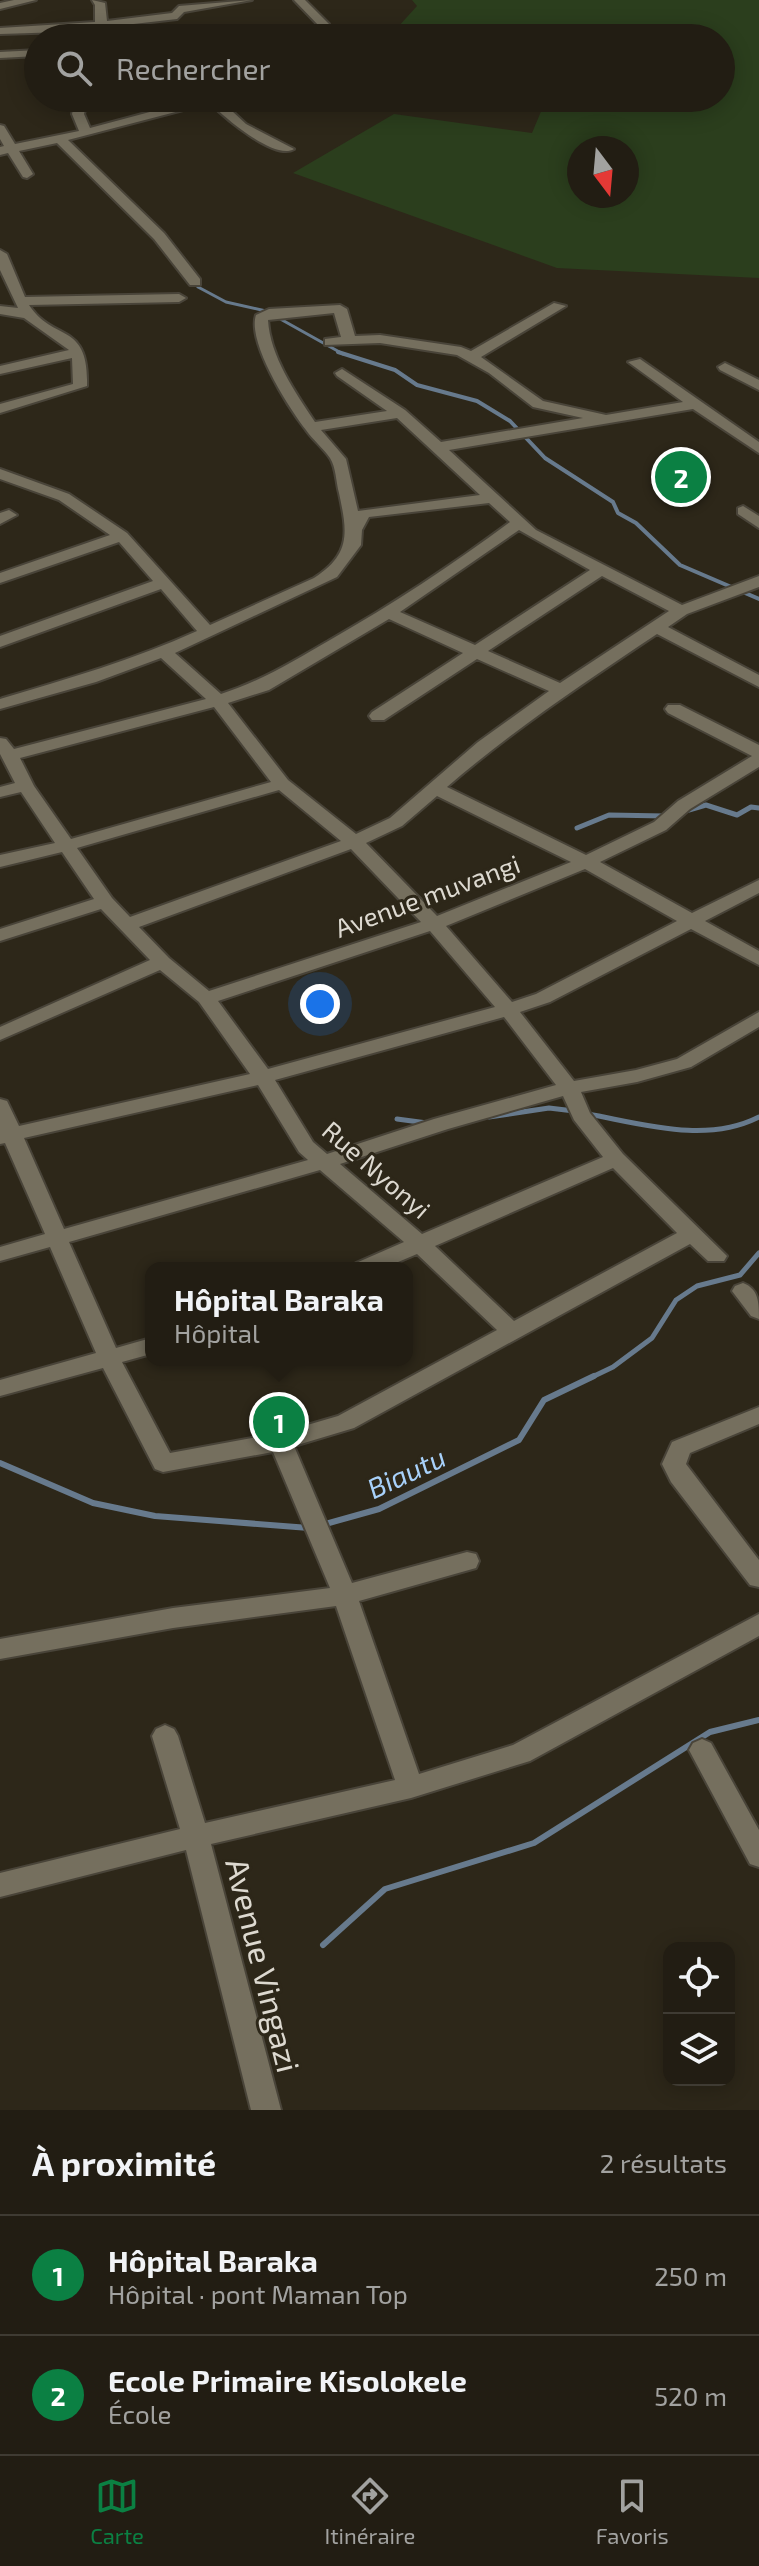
<!DOCTYPE html>
<html lang="fr">
<head>
<meta charset="utf-8">
<style>
  body { margin:0; font-family:"Exo 2",sans-serif; background:#2e2a21; color:#f1f3f6 }
  .controls { position:absolute; right:24px; bottom:24px; display:grid; overflow:hidden; border-radius:16px; box-shadow:0 4px 20px #0003 }
  .controls button { width:72px; height:72px; display:grid; place-items:center; padding:0; border:0; border-bottom:2px solid #3f3b33; background:#221d13; color:#f1f3f6; font:40px sans-serif }
  .compass { position:absolute; left:567px; top:136px; width:72px; height:72px; border-radius:50%; background:#221d13; box-shadow:0 4px 20px #0003; rotate:164deg }
  .you { position:absolute; left:320px; top:1004px; width:28px; height:28px; margin:-20px; border:6px solid #fff; border-radius:50%; background:#1a73e8; box-shadow:0 0 0 12px #1a73e833 }
  .badge { display:grid; place-items:center; width:52px; height:52px; border-radius:50%; background:#0b8043; color:#fff; font-size:26px; font-weight:700 }
  .pin { position:absolute; translate:-50% -50%; border:4px solid #fff; box-shadow:0 2px 8px #0006 }
  .popup { position:absolute; left:145px; top:1262px; width:268px; height:104px; box-sizing:border-box; display:grid; place-content:center; border-radius:16px; background:#221d13; filter:drop-shadow(0 2px 6px #0005); font-size:26px; white-space:nowrap; color:#a2a2a0 }
  .popup b { font-size:30px; color:#f1f3f6 }
  .popup::after { content:''; position:absolute; left:50%; top:100%; margin-left:-16px; border:16px solid transparent; border-top-color:#221d13 }
  .list { margin:0; padding:0; list-style:none }
  h2 { display:flex; justify-content:space-between; align-items:center; height:104px; margin:0; padding:0 32px; font-size:34px }
  h2 small { font-size:26px; font-weight:400; color:#a2a2a0 }
  .list li { display:grid; grid-template-columns:52px 1fr auto; gap:24px; align-items:center; box-sizing:border-box; height:120px; padding:0 32px; border-top:2px solid #3f3b33 }
  .list b { display:block; font-size:30px; white-space:nowrap }
  .list p { margin:0; font-size:26px; white-space:nowrap; color:#a2a2a0 }
  .list em { font-size:26px; font-style:normal; color:#a2a2a0 }
  .icon { flex:none; width:44px; height:44px; fill:none; stroke:currentColor; stroke-width:2; stroke-linecap:round; stroke-linejoin:round }
  .map { position:relative; flex:none; width:759px; height:2110px; overflow:hidden }
  .search { position:absolute; background:#221d13; box-shadow:0 4px 20px #0003; left:24px; right:24px; top:24px; height:88px; display:flex; align-items:center; gap:20px; box-sizing:border-box; padding:0 28px; border-radius:44px; color:#a2a2a0; font-size:30px }
  .sheet { height:344px; background:#221d13 }
  nav { display:flex; justify-content:space-around; align-items:center; box-sizing:border-box; height:112px; border-top:2px solid #3f3b33; background:#221d13; font-size:22px; color:#a2a2a0 }
  nav a { display:grid; justify-items:center; gap:4px }
  nav .on { color:#0b8043 }
  .map>svg:first-child { display:block }
  .green { fill:#2b3e1d; fill-rule:evenodd }
  .lines { fill:none; stroke-linecap:round; stroke-linejoin:round }
  .stream-far3 { stroke:#677a8d; stroke-width:3 }
  .stream-far2 { stroke:#677a8d; stroke-width:4 }
  .stream-far1 { stroke:#677a8d; stroke-width:5 }
  .stream { stroke:#677a8d; stroke-width:6 }
  .minor-casing { stroke:#494439; stroke-width:4 }
  .minor { fill:#756f5e; fill-rule:evenodd }
  .labels { text-anchor:middle; dominant-baseline:central; stroke-width:6; stroke-linejoin:round; paint-order:stroke }
  .street-label { font-size:26px; fill:#ddd9d0; stroke:#2d2719 }
  .water-label { font-size:28px; font-style:italic; fill:#a8d1fa; stroke:#2d2719 }
  .near-street-label { font-size:32px; fill:#ddd9d0; stroke:#2d2719 }
</style>
</head>
<body>
<div class="map">
<svg width="759" height="2110" viewBox="0 0 759 2110">
  <rect width="100%" height="100%" fill="#2d2719"/>
  <!-- green -->
  <path class="green" d="M412,0H759V278L557,268L293,173L394,114L532,133L545,102L526,98H721V38H388L417,6ZM579,148H627V196H579Z"/>
  <g class="lines">
    <!-- stream-far3 -->
    <path class="stream-far3" d="M198,287L226,302L266,311L343,354"/>
    <!-- stream-far2 -->
    <path class="stream-far2" d="M338,352L395,370L417,385L477,401L510,421L545,458L613,502L618,513L636,523L680,565L759,599"/>
    <!-- stream-far1 -->
    <path class="stream-far1" d="M682,812L706,805L737,815L751,807L759,808
      M577,828L609,815L665,816
      M588,1114C643,1124 706,1144 759,1117
      M489,1117L549,1108L574,1111
      M397,1119L427,1123
      M590,1378L613,1367L652,1338L676,1300L697,1286L740,1275L759,1253"/>
    <!-- stream -->
    <path class="stream" d="M0,1463L93,1503L155,1516L309,1528
      M322,1525L379,1509L519,1440L544,1400L594,1376
      M323,1945L385,1889L534,1843L710,1732L759,1720"/>
    <!-- minor casing -->
    <g class="minor-casing">
      <path id="minor" d="M14,0H36L0,9V3Z
        M92,0L105,3L107,21L172,13L179,6L252,0L184,12L177,19L64,32L0,34V28L95,22V5Z
        M294,0H305L329,24V28H321Z
        M38,50V56L0,58V52Z
        M76,98H88L84,114L90,128L202,98H218L246,124L294,149C275,161 224,117 210,103L68,140L164,233L200,279V285H190L154,239L57,143L19,151L33,174L27,178L23,177L8,153L0,155V147L4,146L0,139V125L4,126L15,144L79,131L72,114Z
        M0,250L7,254L25,297L179,294L186,298L179,302L29,305C54,343 89,321 87,386L0,413V404L73,384L72,358L0,374V366L69,350L24,318L0,314V306L18,308L0,270Z
        M554,303L566,306L481,357L543,401L606,415L683,402L628,362L640,359L759,442V453L693,409L449,450L536,530L682,605L759,576V587L687,614L668,627L759,675V687L657,634C585,682 513,730 447,787L586,855L654,822L678,801L752,756L668,713L665,709L668,705H680L759,745V767L690,809L666,830L600,862L692,913L759,880V893L705,921L759,951V965L691,929L550,1002L520,1012L574,1081L636,1070L677,1059L759,1012V1027L691,1067L637,1082L581,1092L590,1113L623,1154L727,1256L724,1261H708L690,1244L354,1428L294,1446L352,1583L467,1552L476,1554L479,1561L476,1568L359,1601L419,1774L513,1745L759,1614V1636L530,1761L411,1798L211,1844L281,2110H251L186,1850L0,1897V1873L180,1829L152,1736L156,1729L165,1725L174,1729L178,1736L205,1823L395,1780L336,1606L173,1628L0,1659V1639L173,1608L330,1588L273,1452L163,1472L155,1469L103,1368L0,1396V1380L96,1353L50,1247L0,1261V1247L45,1234L5,1143L0,1144V1099L7,1101L19,1126L250,1074L199,1002L160,970L0,1040V1027L150,960L101,909L0,941V929L94,899L62,852L0,867V855L55,843L21,792L0,797V787L15,783L0,754V738L6,739L14,749L206,699L161,658L96,682L0,709V699C67,679 133,660 197,631L161,589L0,647V636L153,581L119,542L0,583V573L110,535L59,500L0,479V469L69,494L127,533L210,625L314,578C352,554 347,531 339,493C336,482 336,467 330,458C323,448 313,440 306,430C288,407 247,342 256,315L269,309L340,305L347,309L355,336L380,335L461,347L471,351ZM334,313L341,337L325,339V345L380,343L457,355L489,373L533,407L583,418L441,442L405,410L342,369L335,373L337,376L387,411L315,422C295,392 270,356 268,320ZM397,418L480,495L358,511L346,459L321,430ZM489,503L510,522C452,565 393,604 330,640C294,661 261,681 221,694L175,653L337,577L361,545L362,530L369,517ZM519,530L590,570L475,645L400,612ZM602,576L669,611L560,683L488,651ZM389,619L463,653L372,712L369,716L372,720H384L477,659L549,691L478,742L390,818L356,834L288,780L228,703L269,690ZM214,707L271,782L71,839L34,786L20,758ZM279,790L341,841L130,917L112,898L77,848ZM437,796L571,862L437,916L366,843L402,826ZM351,849L421,922L209,991L169,958L139,927ZM585,869L677,921L536,994L512,1002L446,926ZM430,931L495,1007L268,1069L218,1001ZM504,1017L556,1085L434,1119L327,1154L313,1142L275,1080ZM258,1085L299,1152L308,1160L64,1229L24,1138ZM563,1096L574,1120L603,1157L422,1234L340,1164L448,1129ZM613,1168L677,1233L514,1321L435,1246ZM320,1170L404,1242L356,1263L353,1268H384L417,1254L497,1330L338,1416L280,1433L170,1453L122,1362L151,1354V1338L116,1348L69,1242Z
        M725,363L759,380V390L720,370L718,367Z
        M743,506L759,516V528L738,514V508Z
        M9,510L17,515L0,524V513Z
        M743,1283C759,1289 759,1303 759,1319L751,1316L732,1291L735,1286Z
        M759,1407V1424L690,1453L686,1464L759,1560V1587L750,1585L671,1482L662,1464L672,1442Z
        M702,1739L711,1743L759,1830V1867L750,1864L689,1750L693,1743Z"/>
    </g>
    <!-- minor -->
    <use href="#minor" class="minor"/>
  </g>
  <g class="labels">
    <!-- street labels -->
    <g class="street-label">
      <text transform="translate(427 895) rotate(-20)">Avenue muvangi</text>
      <text transform="translate(377 1169) rotate(41)">Rue Nyonyi</text>
    </g>
    <!-- water labels -->
    <g class="water-label">
      <text transform="translate(406 1472) rotate(-25)">Biautu</text>
    </g>
    <!-- near-street labels -->
    <g class="near-street-label">
      <text transform="translate(264 1965) rotate(76)">Avenue Vingazi</text>
    </g>
  </g>
</svg>
<div class="controls">
<button><svg class="icon" aria-label="locate" viewBox="0 0 24 24"><circle cx="12" cy="12" r="6"/><path d="M12 2v4M12 18v4M2 12h4M18 12h4"/></svg></button>
<button><svg class="icon" aria-label="layers" viewBox="0 0 24 24"><path d="M12 4l9 5-9 5-9-5zM3 14l9 5 9-5"/></svg></button>
</div>
<svg class="compass" viewBox="-18 -18 36 36"><path d="M0-13l5 13h-10z" fill="#e53935"/><path d="M0 13l5-13h-10z" fill="#a2a2a0"/></svg>
<div class="you"></div>
<div class="pin badge" style="left:279px;top:1422px">1</div>
<div class="popup"><b>Hôpital Baraka</b>Hôpital</div>
<div class="pin badge" style="left:681px;top:477px">2</div>
<div class="search"><svg class="icon" aria-label="search" viewBox="0 0 24 24"><circle cx="10" cy="10" r="6"/><path d="M15 15l6 6"/></svg>Rechercher</div>
</div>
<section class="sheet">
<h2>À proximité<small>2 résultats</small></h2>
<ul class="list">
<li><span class="badge">1</span><div><b>Hôpital Baraka</b><p>Hôpital · pont Maman Top</p></div><em>250 m</em></li>
<li><span class="badge">2</span><div><b>Ecole Primaire Kisolokele</b><p>École</p></div><em>520 m</em></li>
</ul>
</section>
<nav>
<a class="on"><svg class="icon" aria-label="map" viewBox="0 0 24 24"><path d="M3 6l6-2 6 2 6-2v14l-6 2-6-2-6 2zM9 4v14M15 6v14"/></svg>Carte</a>
<a><svg class="icon" aria-label="directions" viewBox="0 0 24 24"><path d="M12 3l9 9-9 9-9-9zM9 14v-3h6M13 9l2 2-2 2"/></svg>Itinéraire</a>
<a><svg class="icon" aria-label="saved" viewBox="0 0 24 24"><path d="M7 4h10v16l-5-4-5 4z"/></svg>Favoris</a>
</nav>
</body>
</html>
